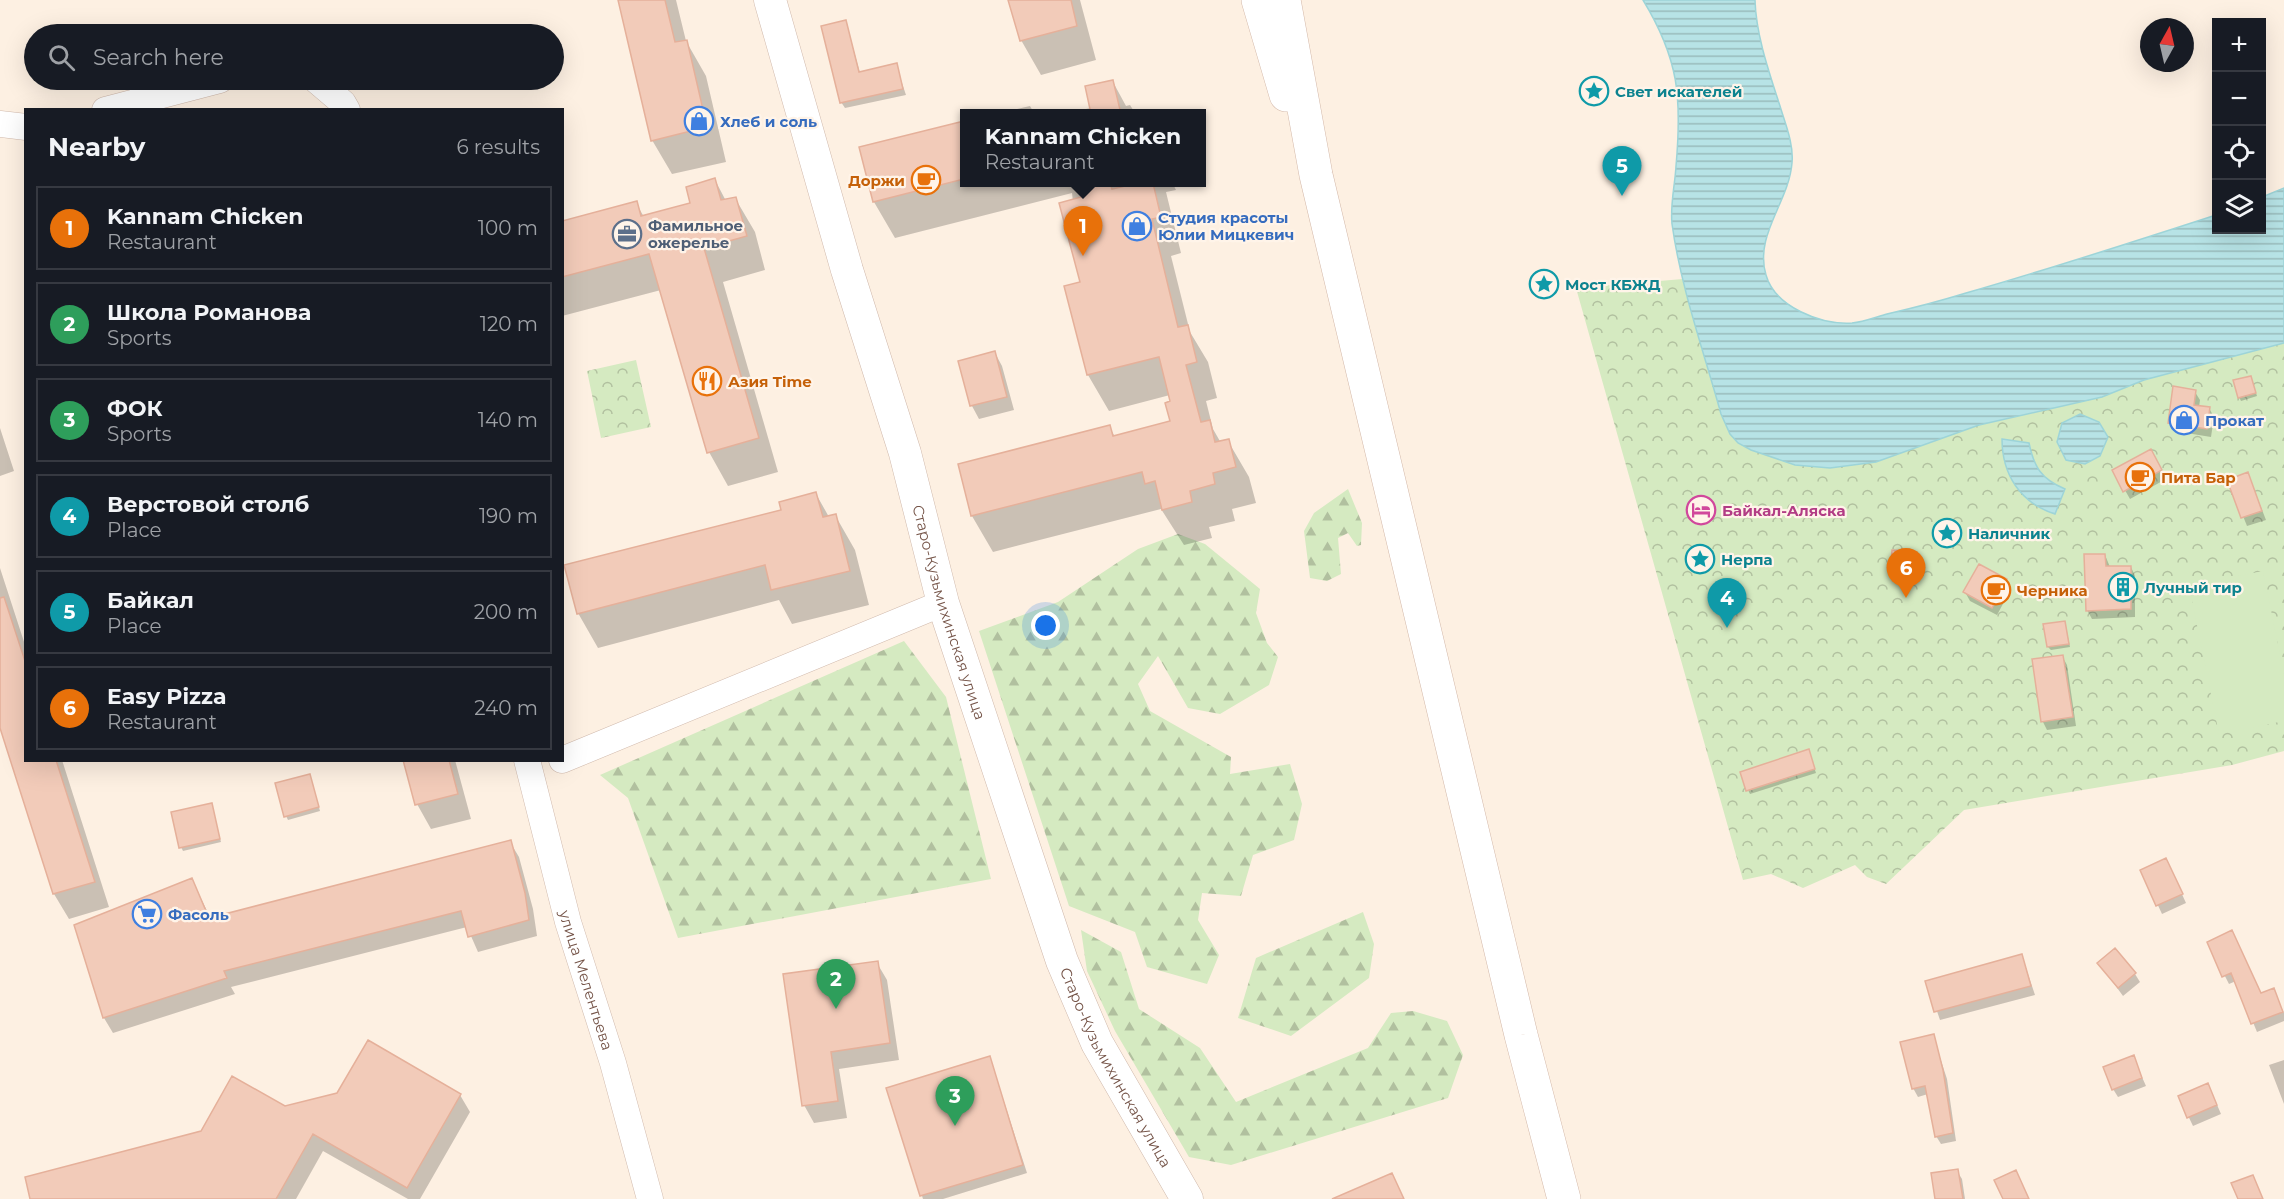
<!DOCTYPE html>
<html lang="en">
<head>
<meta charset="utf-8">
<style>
  body { margin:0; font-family:Montserrat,sans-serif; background:#242831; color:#f1f3f6 }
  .controls { position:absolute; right:18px; top:18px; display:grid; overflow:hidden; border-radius:0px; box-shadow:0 6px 24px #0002 }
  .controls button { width:54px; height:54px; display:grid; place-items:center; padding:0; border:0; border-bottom:2px solid #363941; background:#171b24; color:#f1f3f6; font:30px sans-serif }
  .compass { position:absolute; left:2140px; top:18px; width:54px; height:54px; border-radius:50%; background:#171b24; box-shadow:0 6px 24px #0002; rotate:8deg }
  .you { position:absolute; left:1046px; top:626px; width:21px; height:21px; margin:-15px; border:4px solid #fff; border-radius:50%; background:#1a73e8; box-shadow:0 0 0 9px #1a73e833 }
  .badge { display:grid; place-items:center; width:39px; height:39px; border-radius:50%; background:#e95b45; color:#fff; font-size:20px; font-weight:700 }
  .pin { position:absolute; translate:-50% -50px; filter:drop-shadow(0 2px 3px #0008) }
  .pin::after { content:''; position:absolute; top:32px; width:21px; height:18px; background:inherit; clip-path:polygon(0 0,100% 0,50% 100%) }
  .popup { position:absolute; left:960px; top:109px; width:246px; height:78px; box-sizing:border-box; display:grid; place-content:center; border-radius:0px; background:#171b24; filter:drop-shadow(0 2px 4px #0005); font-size:20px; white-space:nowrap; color:#9ea1a6 }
  .popup b { font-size:22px; color:#f1f3f6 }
  .popup::after { content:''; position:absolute; left:50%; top:100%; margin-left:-12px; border:12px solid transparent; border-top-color:#171b24 }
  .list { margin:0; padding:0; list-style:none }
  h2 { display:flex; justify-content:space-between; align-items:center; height:78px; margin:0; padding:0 24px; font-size:26px }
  h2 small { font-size:20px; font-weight:400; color:#9ea1a6 }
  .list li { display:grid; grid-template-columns:39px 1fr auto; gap:18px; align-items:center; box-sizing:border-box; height:84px; margin:0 12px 12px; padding:0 12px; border:2px solid #363941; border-radius:0px }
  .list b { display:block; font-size:22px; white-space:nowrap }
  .list p { margin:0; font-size:20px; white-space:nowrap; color:#9ea1a6 }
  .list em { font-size:20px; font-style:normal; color:#9ea1a6 }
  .icon { flex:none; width:33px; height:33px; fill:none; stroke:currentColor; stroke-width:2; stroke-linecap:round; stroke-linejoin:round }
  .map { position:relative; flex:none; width:2284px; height:1199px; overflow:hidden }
  .search { position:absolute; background:#171b24; box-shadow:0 6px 24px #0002; left:24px; top:24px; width:540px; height:66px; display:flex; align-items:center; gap:15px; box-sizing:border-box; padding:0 21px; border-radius:33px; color:#9ea1a6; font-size:22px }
  .panel { position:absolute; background:#171b24; box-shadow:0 6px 24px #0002; left:24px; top:108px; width:540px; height:654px; border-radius:0px }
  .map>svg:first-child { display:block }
  .forest { fill:url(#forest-firs) }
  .park { fill:url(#park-crowns) }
  .pitch { fill:#d5eac1 }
  .water { fill:url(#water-rules); stroke:#9dd4d8; stroke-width:1.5 }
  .shadow { fill:#0003 }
  .building { fill:#f2cbb9; stroke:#e5b09a; stroke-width:1.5 }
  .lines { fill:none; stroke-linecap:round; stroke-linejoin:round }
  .minor-casing { stroke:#d0b9ac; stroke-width:27 }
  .tertiary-casing { stroke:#d0b9ac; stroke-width:33 }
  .secondary-casing { stroke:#d3b8a9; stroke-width:34 }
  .minor { stroke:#fff; stroke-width:26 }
  .tertiary { stroke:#fff; stroke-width:32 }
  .secondary { stroke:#fff; stroke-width:33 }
  .labels { text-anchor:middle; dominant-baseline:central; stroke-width:4.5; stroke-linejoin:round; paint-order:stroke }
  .culture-label { font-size:15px; font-weight:bold; fill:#0d838f; stroke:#fff4e9; text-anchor:start }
  .shop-label { font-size:15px; font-weight:bold; fill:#366cbe; stroke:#fff4e9; text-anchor:start }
  .food-label { font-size:15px; font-weight:bold; fill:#c56008; stroke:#fff4e9; text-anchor:start }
  .service-label { font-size:15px; font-weight:bold; fill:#4e5e75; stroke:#fff4e9; text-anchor:start }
  .hotel-label { font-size:15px; font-weight:bold; fill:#b23c85; stroke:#fff4e9; text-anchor:start }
  .street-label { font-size:15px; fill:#755448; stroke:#fff4e9 }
</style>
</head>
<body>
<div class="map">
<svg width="2284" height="1199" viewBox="0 0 2284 1199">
  <defs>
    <pattern id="forest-firs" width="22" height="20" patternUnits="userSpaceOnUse" patternTransform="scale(1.5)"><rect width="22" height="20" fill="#d5eac1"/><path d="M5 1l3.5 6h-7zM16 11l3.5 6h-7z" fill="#b1c09f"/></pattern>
    <pattern id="park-crowns" width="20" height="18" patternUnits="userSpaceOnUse" patternTransform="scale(1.5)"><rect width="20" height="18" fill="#d5eac1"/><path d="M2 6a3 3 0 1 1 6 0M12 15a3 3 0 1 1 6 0" fill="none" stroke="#b1c09f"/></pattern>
    <pattern id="water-rules" width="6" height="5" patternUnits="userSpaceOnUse" patternTransform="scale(1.5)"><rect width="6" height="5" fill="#b7e3e6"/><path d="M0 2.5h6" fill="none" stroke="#99bbbc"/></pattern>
  </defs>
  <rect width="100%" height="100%" fill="#fdf0e2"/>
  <!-- forest -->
  <path class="forest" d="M1348,489L1362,523L1361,545L1357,546L1348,533L1338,538L1341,574L1327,581L1310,578L1304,531L1314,513Z
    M1178,534L1205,544L1260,589L1256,613L1267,643L1278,657L1269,685L1220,714L1188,708L1158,656L1138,684L1150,711L1231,757L1230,774L1290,764L1302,804L1294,840L1253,855L1241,896L1202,893L1198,920L1219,955L1207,984L1147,967L1135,932L1069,906L979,631L1058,602L1138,549Z
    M904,641L946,697L991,879L678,938L628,798L600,775Z
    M1363,912L1374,944L1369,978L1291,1036L1238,1018L1256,958Z
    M1081,930L1121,952L1139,1009L1200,1048L1236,1102L1368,1048L1391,1013L1413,1011L1447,1021L1463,1055L1448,1098L1231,1165L1189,1157L1115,1031L1087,971Z"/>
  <!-- park -->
  <path class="park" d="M1683,279L1721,414L1730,434L1876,462L1979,425L2102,397L2144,380L2284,343V751L2232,765L1964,810L1886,884L1867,877L1855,865L1803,888L1771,874L1743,880L1576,288Z
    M636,360L651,427L601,438L587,371Z"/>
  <!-- pitch -->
  <path class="pitch" d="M2263,571L2284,674V721L2219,734L2189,586Z"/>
  <!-- water -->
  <path class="water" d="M1643,0H1755C1756,35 1769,72 1780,106C1785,123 1794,144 1792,163C1789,202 1754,235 1766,275C1775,307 1821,325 1852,323C1863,322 1876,317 1887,314C1913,308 1940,301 1966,293C2050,269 2133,242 2216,215V230H2262V197L2284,188V343L2144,380L2102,397L1979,425L1876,462L1830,468L1795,465L1751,450L1738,443L1730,434L1721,414C1704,352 1681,289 1672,224C1670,204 1675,185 1676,166C1682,98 1679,59 1643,0Z
    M2080,414L2099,422L2108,437L2100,456L2085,464L2066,460L2057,442L2062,423Z
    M2002,439L2029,443C2034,467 2041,479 2065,489L2055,514C2020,503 2002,474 2002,439Z"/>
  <!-- shadow -->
  <path class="shadow" d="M619,0H676L686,41L706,76L726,162L672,174L652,140Z
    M1010,0H1080L1096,60L1041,75L1021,40Z
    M846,22L860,73L896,65L906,95L845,108L841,102Z
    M1113,82L1126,106L1130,105L1135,113H1065L1091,108Z
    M1030,106L1034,113H999Z
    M964,122V182H1172L1176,190L1166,192L1181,253L1171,256L1190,332L1208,362L1217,398L1206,401L1213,429L1221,443L1228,441L1249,477L1256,503L1232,509L1235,521L1209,527L1212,538L1184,545L1161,509L993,552L972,516L959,465L1109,426L1115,437L1171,422L1172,403L1170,395L1109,411L1088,375L1065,287L1082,283L1072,193L895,238L874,202L861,148Z
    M715,180L726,201L735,198L755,232L765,270L723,282L778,472L728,486L709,452L661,290L562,316V223L636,203L644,217L692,204Z
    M995,353L1002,366L1014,410L979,419L972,406L960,362Z
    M2252,381L2257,396L2241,401L2239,397Z
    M2195,392L2200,400L2199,407L2209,408L2214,417L2211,437L2174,431L2169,423Z
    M0,428L14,471L0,476Z
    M2150,451L2166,479L2130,499L2114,471Z
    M2248,474L2266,520L2247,526L2229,481Z
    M816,494L829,517L835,515L855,550L869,605L792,624L779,600L598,648L578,613Z
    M1908,553L1910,579H1894L1892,575Z
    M2105,555L2110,567H2131L2135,576V617L2092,619L2087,610Z
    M1979,566L2006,580L2011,589L1997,615L1970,601L1965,592Z
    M0,568L26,648V760H62L109,907L69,919L54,894L0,723Z
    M2065,622L2070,647L2051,650L2048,647Z
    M2062,656L2067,665L2076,726L2047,730L2043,722Z
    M1810,755L1816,773L1750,794L1748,790Z
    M405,760H455L471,819L431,829L417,804Z
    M311,779L320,811L288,820L286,816Z
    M211,804L221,842L183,851L181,847Z
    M510,842L519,857L533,909L537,936L478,952L467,927L231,987L235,994L113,1033L104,1018L192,880L211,919Z
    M2170,868L2186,903L2162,914L2142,871Z
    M2208,943L2261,995L2273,990L2284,1013V1021L2257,1032L2236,981L2229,984Z
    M2022,956L2035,995L1940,1020L1927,982Z
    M877,963L887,980L899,1060L839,1069L847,1118L814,1123L804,1105Z
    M2099,963L2135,974L2140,982L2123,996Z
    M1933,1036L1947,1079L1956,1141L1941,1144L1936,1136L1928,1094L1918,1097L1913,1088Z
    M2133,1057L2146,1086L2118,1097L2113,1089Z
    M990,1058L1027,1173L943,1199H923L888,1089Z
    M2284,1060V1104L2269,1065Z
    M2212,1093L2221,1114L2193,1126L2179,1097Z
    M460,1095L470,1112L420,1199H408L323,1151L296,1199H32L202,1133L285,1108Z
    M1957,1171L1962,1179L1965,1199H1936Z"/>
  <!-- building -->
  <path class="building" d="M618,0H665L675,42L687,40L707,127L651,141Z
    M1008,0H1071L1077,26L1020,41Z
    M846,20L859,72L897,63L903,89L840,103L821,26Z
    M1113,80L1121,114H1091L1085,86Z
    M964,121V179L873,202L859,147Z
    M715,178L721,200L736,197L747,236L704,248L759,438L707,453L649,254L562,277V221L637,201L641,216L690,203L686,187Z
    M1078,183H1110L1112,189L1138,183H1153L1161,217L1152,219L1178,327L1188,325L1197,362L1186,365L1201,422L1210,420L1215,442L1229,439L1236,467L1213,473L1215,484L1190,491L1192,502L1162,510L1155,481L1145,484L1142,472L971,516L958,464L1110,425L1113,436L1170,421L1165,403L1170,401L1159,357L1087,375L1064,286L1080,282L1059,203L1081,197Z
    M995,351L1007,397L970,406L958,361Z
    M2251,376L2256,393L2238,398L2233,380Z
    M2173,386L2196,390L2194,405L2210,407L2207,429L2168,423Z
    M2151,449L2162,470L2123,492L2112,470Z
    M2248,472L2262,511L2241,518L2227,480Z
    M816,492L823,517L836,514L850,571L771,590L765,565L577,614L564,565L781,510L779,502Z
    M1892,550L1909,551L1908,576L1890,575Z
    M2084,554H2105L2106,566H2131V609L2086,611Z
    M1979,564L2007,579L1992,608L1963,592Z
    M4,597L26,664V760H56L95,882L53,894L0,728V598Z
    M2065,621L2069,644L2047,647L2043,624Z
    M2063,655L2073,717L2041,722L2032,659Z
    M1809,749L1815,769L1746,791L1740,772Z
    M403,760H449L458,794L415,805Z
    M310,774L319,807L284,817L275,783Z
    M212,803L220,839L179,848L171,812Z
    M511,840L525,893L529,920L468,937L461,911L224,971L227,978L103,1018L74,925L192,878L209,918Z
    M2166,858L2183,894L2156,906L2140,870Z
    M2232,930L2261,993L2274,988L2283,1012L2251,1024L2231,973L2222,977L2207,942Z
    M2115,948L2136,973L2118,988L2097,963Z
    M2022,954L2031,986L1934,1012L1925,981Z
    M878,961L890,1043L831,1052L838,1101L802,1106L783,974Z
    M1934,1034L1943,1070L1953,1133L1935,1137L1925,1086L1912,1089L1900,1042Z
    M368,1040L461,1094L407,1188L313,1134L276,1199H30L25,1177L201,1131L232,1076L285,1106L337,1093Z
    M2134,1055L2142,1078L2112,1090L2103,1067Z
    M990,1056L1023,1165L920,1196L886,1088Z
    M2208,1083L2217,1105L2187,1118L2178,1096Z
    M1958,1169L1963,1199H1935L1931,1173Z
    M2016,1170L2029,1199H2003L1994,1180Z
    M1392,1173L1404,1199H1332Z
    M2253,1175L2263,1199H2238L2231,1183Z"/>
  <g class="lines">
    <!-- minor casing -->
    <g class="minor-casing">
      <g id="minor">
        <path d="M316,80L343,103L347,110"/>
        <path d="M105,110L220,80"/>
        <path d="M0,124L26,127"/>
        <path id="s1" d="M527,760L568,922L613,1063L650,1199"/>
        <path d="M562,760L943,603"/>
      </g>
    </g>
    <!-- tertiary casing -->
    <g class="tertiary-casing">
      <g id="tertiary">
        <path id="s2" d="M770,0L847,270L905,453L943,603L1062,961L1097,1043L1187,1199"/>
      </g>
    </g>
    <!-- secondary casing -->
    <g class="secondary-casing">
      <path id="secondary" d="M1258,0L1286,95
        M1284,0L1316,175L1521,1035L1564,1199"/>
    </g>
    <!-- minor -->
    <use href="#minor" class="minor"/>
    <!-- tertiary -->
    <use href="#tertiary" class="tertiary"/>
    <!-- secondary -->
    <use href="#secondary" class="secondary"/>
  </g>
  <!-- icons -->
  <defs>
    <g id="sight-ring" transform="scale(1.5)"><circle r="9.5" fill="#fff4e9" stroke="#0f9aa8" stroke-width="1.5"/><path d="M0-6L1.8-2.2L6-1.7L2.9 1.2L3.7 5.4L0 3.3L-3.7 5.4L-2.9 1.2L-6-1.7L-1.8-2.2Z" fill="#0f9aa8"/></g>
    <g id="shop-ring" transform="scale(1.5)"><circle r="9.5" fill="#fff4e9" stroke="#3f7fe0" stroke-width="1.5"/><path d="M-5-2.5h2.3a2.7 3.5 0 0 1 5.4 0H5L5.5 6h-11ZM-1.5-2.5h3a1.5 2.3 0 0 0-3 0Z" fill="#3f7fe0"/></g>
    <g id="cafe-ring" transform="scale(1.5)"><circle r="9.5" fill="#fff4e9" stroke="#e8710a" stroke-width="1.5"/><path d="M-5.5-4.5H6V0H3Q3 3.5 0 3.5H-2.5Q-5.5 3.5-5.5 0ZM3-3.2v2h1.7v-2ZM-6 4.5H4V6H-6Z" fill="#e8710a"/></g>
    <g id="office-ring" transform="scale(1.5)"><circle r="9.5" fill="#fff4e9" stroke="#5c6f8a" stroke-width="1.5"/><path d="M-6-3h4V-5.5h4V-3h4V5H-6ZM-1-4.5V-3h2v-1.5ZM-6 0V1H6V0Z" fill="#5c6f8a"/></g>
    <g id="restaurant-ring" transform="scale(1.5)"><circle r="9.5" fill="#fff4e9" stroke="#e8710a" stroke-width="1.5"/><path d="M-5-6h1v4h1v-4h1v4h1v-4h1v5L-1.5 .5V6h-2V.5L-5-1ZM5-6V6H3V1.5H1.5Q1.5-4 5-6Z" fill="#e8710a"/></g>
    <g id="hotel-ring" transform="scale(1.5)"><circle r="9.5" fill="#fff4e9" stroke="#d1479c" stroke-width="1.5"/><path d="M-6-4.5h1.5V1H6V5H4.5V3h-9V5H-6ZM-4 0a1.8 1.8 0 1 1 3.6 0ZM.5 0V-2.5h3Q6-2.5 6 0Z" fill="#d1479c"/></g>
    <g id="building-ring" transform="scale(1.5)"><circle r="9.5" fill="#fff4e9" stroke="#0f9aa8" stroke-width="1.5"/><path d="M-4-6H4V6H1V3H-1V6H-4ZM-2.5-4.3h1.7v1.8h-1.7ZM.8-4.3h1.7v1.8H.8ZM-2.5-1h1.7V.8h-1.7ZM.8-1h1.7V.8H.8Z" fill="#0f9aa8"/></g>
    <g id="supermarket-ring" transform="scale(1.5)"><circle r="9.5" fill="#fff4e9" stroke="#3f7fe0" stroke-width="1.5"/><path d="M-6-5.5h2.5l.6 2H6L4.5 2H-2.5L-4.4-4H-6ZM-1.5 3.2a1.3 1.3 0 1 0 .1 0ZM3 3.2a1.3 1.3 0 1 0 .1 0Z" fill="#3f7fe0"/></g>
  </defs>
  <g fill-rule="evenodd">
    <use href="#sight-ring" x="1594" y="91"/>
    <use href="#shop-ring" x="699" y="121"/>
    <use href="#cafe-ring" x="926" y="180"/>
    <use href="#shop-ring" x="1137" y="226"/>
    <use href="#office-ring" x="627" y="234"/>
    <use href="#sight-ring" x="1544" y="284"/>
    <use href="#restaurant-ring" x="707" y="381"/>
    <use href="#shop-ring" x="2184" y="420"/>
    <use href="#cafe-ring" x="2140" y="477"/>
    <use href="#hotel-ring" x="1701" y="510"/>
    <use href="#sight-ring" x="1947" y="533"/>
    <use href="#sight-ring" x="1700" y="559"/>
    <use href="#building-ring" x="2123" y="587"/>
    <use href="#cafe-ring" x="1996" y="590"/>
    <use href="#supermarket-ring" x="147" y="914"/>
  </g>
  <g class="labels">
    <!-- culture labels -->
    <g class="culture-label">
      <text x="1615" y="91">Свет искателей</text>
      <text x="1565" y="284">Мост КБЖД</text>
      <text x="1968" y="533">Наличник</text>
      <text x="1721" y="559">Нерпа</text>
      <text x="2144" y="587">Лучный тир</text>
    </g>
    <!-- shop labels -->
    <g class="shop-label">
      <text x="720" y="121">Хлеб и соль</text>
      <text x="1158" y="217">Студия красоты<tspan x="1158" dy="17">Юлии Мицкевич</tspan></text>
      <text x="2205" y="420">Прокат</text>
      <text x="168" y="914">Фасоль</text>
    </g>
    <!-- food labels -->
    <g class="food-label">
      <text x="905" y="180" text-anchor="end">Доржи</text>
      <text x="728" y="381">Азия Time</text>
      <text x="2161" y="477">Пита Бар</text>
      <text x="2017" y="590">Черника</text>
    </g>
    <!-- service labels -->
    <g class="service-label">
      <text x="648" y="225">Фамильное<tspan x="648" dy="17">ожерелье</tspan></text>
    </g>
    <!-- hotel labels -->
    <g class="hotel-label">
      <text x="1722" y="510">Байкал-Аляска</text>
    </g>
    <!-- street labels -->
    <g class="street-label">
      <text stroke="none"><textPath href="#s2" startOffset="638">Старо-Кузьмихинская улица</textPath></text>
      <text stroke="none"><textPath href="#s1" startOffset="228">улица Мелентьева</textPath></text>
      <text stroke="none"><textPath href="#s2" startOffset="1124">Старо-Кузьмихинская улица</textPath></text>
    </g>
  </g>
</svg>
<div class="controls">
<button>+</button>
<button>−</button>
<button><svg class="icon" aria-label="locate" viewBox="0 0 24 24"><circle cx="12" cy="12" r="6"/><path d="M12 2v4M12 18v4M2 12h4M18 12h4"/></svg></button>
<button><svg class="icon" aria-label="layers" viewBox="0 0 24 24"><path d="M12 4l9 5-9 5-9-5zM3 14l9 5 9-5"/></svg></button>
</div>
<svg class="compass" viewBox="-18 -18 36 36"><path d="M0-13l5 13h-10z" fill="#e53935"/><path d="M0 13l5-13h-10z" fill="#9ea1a6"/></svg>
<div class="you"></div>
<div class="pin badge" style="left:1083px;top:256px;background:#e8710a">1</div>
<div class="popup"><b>Kannam Chicken</b>Restaurant</div>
<div class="pin badge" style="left:836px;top:1009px;background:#2e9e5b">2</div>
<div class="pin badge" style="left:955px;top:1126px;background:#2e9e5b">3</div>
<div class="pin badge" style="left:1727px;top:628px;background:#0f9aa8">4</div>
<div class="pin badge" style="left:1622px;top:196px;background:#0f9aa8">5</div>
<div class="pin badge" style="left:1906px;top:598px;background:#e8710a">6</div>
<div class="search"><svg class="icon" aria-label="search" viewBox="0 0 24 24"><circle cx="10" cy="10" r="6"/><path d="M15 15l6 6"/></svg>Search here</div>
<section class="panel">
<h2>Nearby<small>6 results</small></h2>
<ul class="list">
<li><span class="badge" style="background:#e8710a">1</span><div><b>Kannam Chicken</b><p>Restaurant</p></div><em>100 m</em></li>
<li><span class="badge" style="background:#2e9e5b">2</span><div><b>Школа Романова</b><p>Sports</p></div><em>120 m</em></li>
<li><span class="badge" style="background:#2e9e5b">3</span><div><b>ФОК</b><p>Sports</p></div><em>140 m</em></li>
<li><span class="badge" style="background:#0f9aa8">4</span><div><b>Верстовой столб</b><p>Place</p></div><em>190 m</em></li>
<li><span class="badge" style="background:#0f9aa8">5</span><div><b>Байкал</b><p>Place</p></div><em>200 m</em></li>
<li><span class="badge" style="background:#e8710a">6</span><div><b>Easy Pizza</b><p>Restaurant</p></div><em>240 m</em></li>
</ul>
</section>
</div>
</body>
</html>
